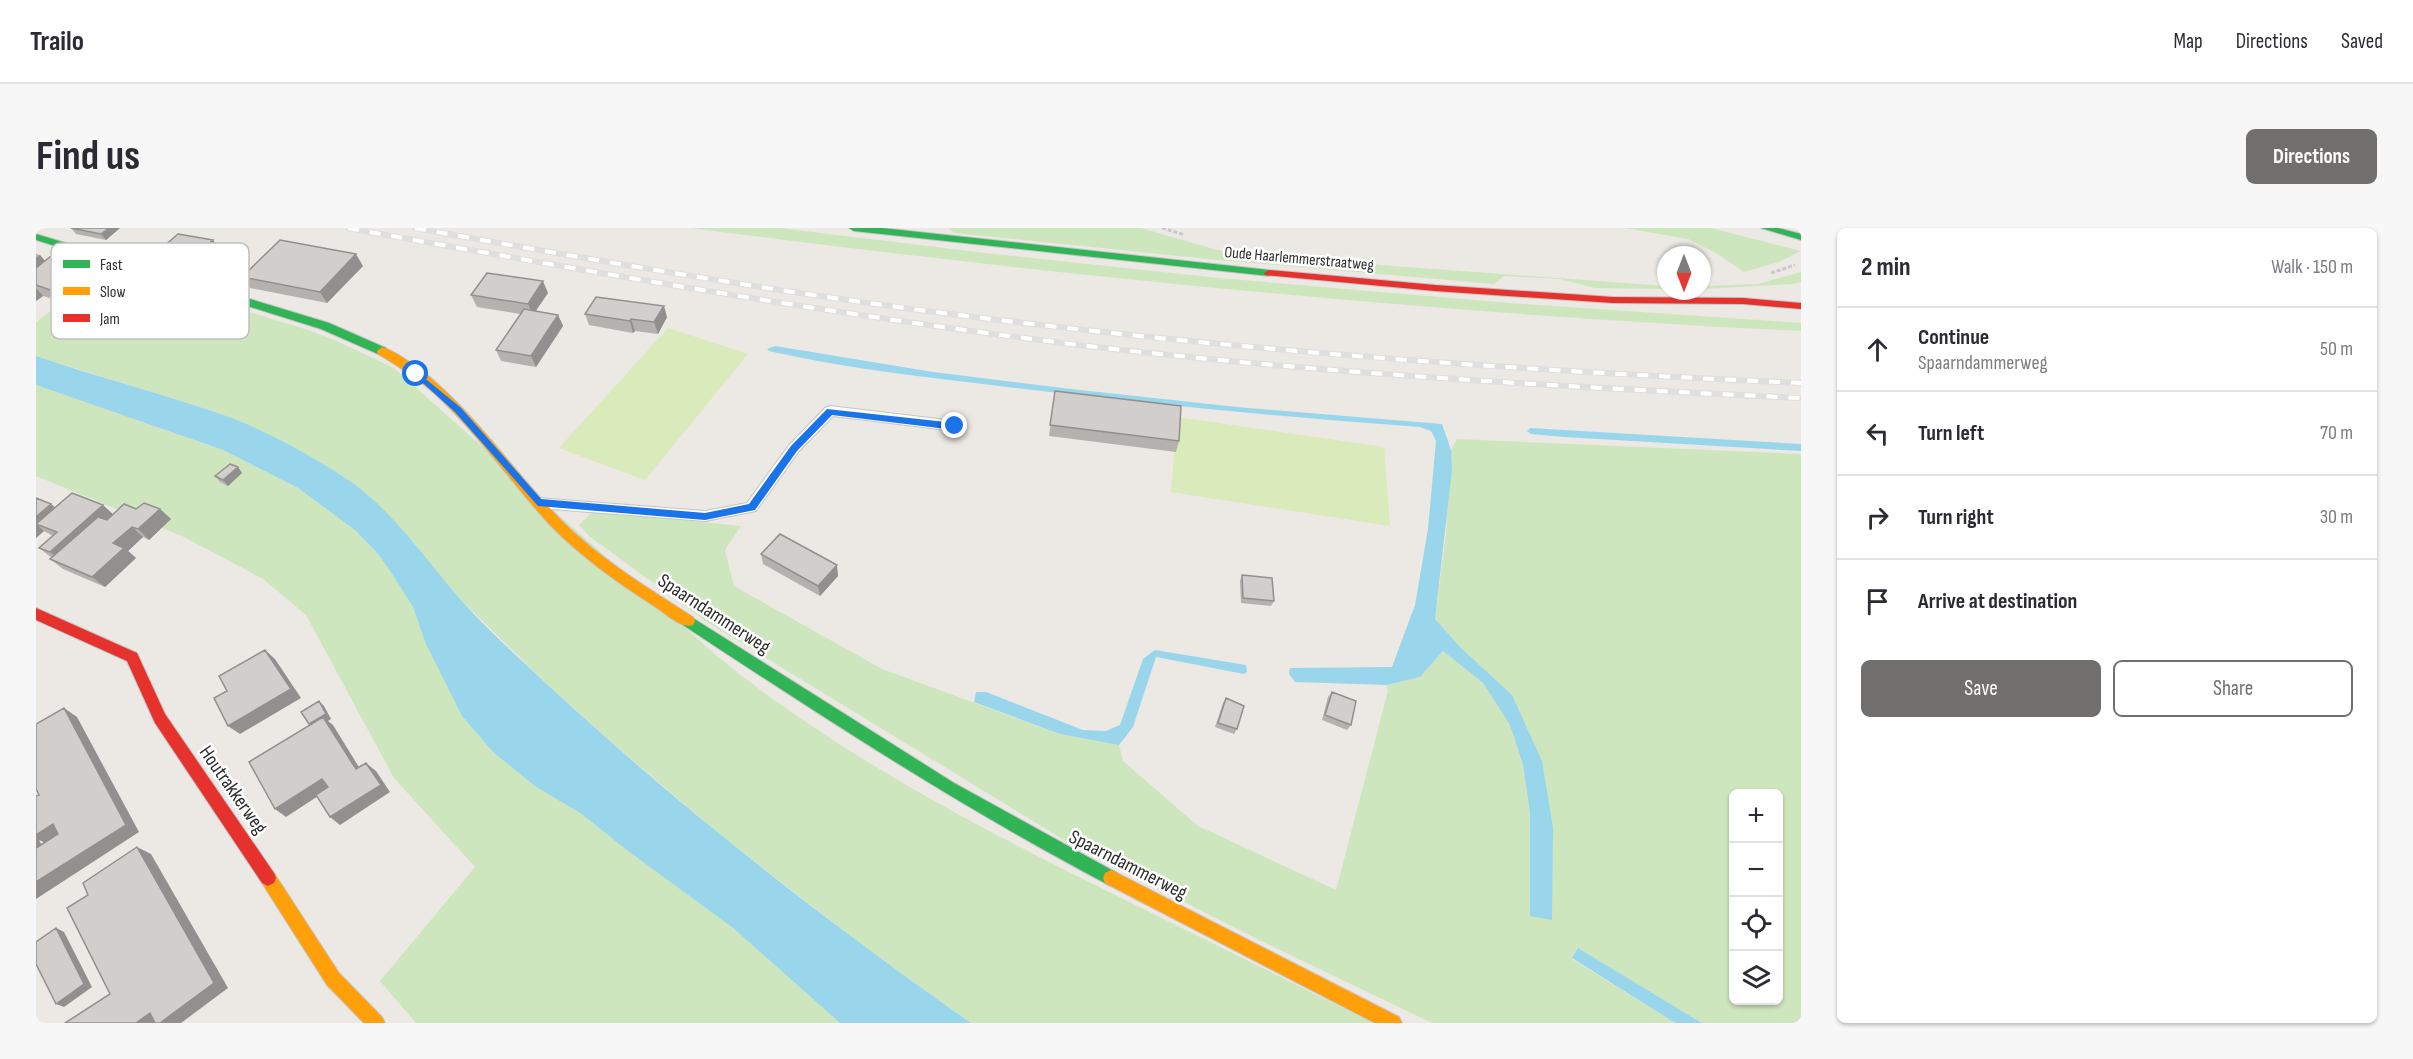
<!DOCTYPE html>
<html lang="en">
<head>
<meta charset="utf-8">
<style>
  body { margin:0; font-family:"Sofia Sans Condensed",sans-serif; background:#f7f7f7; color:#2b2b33 }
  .controls { position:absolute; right:18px; bottom:18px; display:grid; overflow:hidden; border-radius:9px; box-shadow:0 2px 4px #0004 }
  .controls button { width:54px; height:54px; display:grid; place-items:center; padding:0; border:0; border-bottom:2px solid #e1e1e2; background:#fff; color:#2b2b33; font:30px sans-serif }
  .compass { position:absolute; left:1621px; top:18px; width:54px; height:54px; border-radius:50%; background:#fff; box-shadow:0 2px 4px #0004; rotate:180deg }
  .stop { position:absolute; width:18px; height:18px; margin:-14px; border:4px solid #1a73e8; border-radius:50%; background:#fff }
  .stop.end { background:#1a73e8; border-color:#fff; box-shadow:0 2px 6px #0008 }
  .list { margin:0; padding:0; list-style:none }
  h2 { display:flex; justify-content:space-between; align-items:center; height:78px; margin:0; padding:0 24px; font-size:26px }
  h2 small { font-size:20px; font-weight:400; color:#7c7c81 }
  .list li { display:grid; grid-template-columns:39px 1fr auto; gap:18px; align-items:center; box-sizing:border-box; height:84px; padding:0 24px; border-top:2px solid #e1e1e2 }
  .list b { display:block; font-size:22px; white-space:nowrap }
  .list p { margin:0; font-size:20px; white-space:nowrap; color:#7c7c81 }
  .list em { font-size:20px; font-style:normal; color:#7c7c81 }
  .actions { display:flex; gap:12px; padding:18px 24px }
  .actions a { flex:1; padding:14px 0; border:2px solid #706f6e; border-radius:9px; text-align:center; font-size:21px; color:#706f6e }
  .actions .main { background:#706f6e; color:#fff }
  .icon { flex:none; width:33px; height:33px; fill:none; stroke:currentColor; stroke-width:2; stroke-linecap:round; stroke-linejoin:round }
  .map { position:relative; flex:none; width:1765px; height:795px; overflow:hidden; border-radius:9px }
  header { display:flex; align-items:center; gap:36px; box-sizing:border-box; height:84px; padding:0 30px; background:#fff; border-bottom:2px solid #e1e1e2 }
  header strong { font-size:28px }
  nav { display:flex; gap:33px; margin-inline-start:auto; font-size:21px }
  .intro { display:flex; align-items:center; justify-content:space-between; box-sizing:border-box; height:144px; padding:0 36px }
  h1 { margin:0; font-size:42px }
  .button { padding:15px 27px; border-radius:9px; background:#706f6e; color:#fff; font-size:21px; font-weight:700 }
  main { display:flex; gap:36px; padding:0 36px }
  aside { flex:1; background:#fff; border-radius:9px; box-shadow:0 2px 4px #0004 }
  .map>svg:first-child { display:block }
  .green { fill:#cee6be; fill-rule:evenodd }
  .pitch { fill:#d9eabb }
  .water { fill:#99d6ec }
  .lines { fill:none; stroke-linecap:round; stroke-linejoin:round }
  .lane-casing { stroke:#c5c4c5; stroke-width:2 }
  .fast-casing { stroke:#c5c4c5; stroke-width:2 }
  .slow-casing { stroke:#c5c4c5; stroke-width:2 }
  .jam-casing { stroke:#c5c4c5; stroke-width:2 }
  .path { stroke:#c9c9c8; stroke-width:3; stroke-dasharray:4 2; stroke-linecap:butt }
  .lane { fill:#fcfcfb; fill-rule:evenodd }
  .fast { fill:#30b455; fill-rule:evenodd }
  .slow { fill:#ff9f0a; fill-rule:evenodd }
  .jam { fill:#e5322d; fill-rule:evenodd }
  .rail-casing { stroke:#dfdfe1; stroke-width:6 }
  .rail { stroke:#fff; stroke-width:4; stroke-dasharray:11; stroke-linecap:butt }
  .wall { fill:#b4b1af }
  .shaded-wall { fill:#92908e }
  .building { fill:#d1cecb; stroke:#92908e; stroke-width:1.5 }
  .route { fill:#1a73e8 }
  .labels { text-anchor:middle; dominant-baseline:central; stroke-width:5; stroke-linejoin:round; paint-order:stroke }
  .far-street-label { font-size:16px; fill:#2e2e2e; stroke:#fff }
  .street-label { font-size:20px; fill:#2e2e2e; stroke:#fff }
  .key { fill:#fff; stroke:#c0c0c0; stroke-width:1.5 }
  .key-label { font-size:16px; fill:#2e2e2e }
</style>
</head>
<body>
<header>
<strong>Trailo</strong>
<nav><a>Map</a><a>Directions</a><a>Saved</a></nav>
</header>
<div class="intro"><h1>Find us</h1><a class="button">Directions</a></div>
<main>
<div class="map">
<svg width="1765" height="795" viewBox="0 0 1765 795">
  <rect width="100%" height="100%" fill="#ece8e4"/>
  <!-- green -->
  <path class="green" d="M655,0H744L949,25L1183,50L1473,75L1765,95V103C1394,85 1024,48 655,0Z
    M912,0H1105L1181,22L1357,38L1630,58V61L1559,60L1524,51L1468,48L1458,56L1182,32L919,5Z
    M1588,0H1675L1765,23L1743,34L1708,44L1680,25L1652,11Z
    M72,41L272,102L301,113L358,140L681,428C801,526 938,597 1077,666C1164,709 1251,752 1337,795H935L822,714L686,608L574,513L513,458L419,366L353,288L307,248L254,217L180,184L0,128V94Z
    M1765,44V54L1757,56L1666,61V58L1722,56Z
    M0,157L187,222L262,260L320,303L343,327L360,352L377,379L389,414L458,525L500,559L544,585L592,623L697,700L804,795H380L344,753L439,639L358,550L270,387L227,351L146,308L0,248Z
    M1421,211L1765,226V795H1666L1542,720L1536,731L1639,795H1396L1217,709L1038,618L671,394L553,308L543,297L557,283L705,298L689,322L698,358L846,441L1024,506L1083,517L1087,533L1162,598L1300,662L1352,463L1351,457L1384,449L1407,423L1447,455L1474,497L1487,537L1494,585V688L1506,533L1425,420L1399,391L1410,305L1415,222ZM1698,566H1742V772H1698Z"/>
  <!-- pitch -->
  <path class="pitch" d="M632,100L712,126L609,252L523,220Z
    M1141,189L1348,219L1354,298L1135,264Z"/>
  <!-- water -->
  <path class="water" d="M739,118L897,144L1035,161L1201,179L1406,196L1415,222L1416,242L1399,391L1425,420L1476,467L1506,533L1517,600L1516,692L1494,688V585L1487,537L1474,497L1447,455L1407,423L1384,449L1351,457L1259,454L1253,446L1254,440L1356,439L1379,377L1392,301L1400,213L1395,203L1384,199C1246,189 1109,176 971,159C891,149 811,141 733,123L731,121Z
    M0,128C59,148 120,164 179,184C223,199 266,222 305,247C351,276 384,324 418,364C445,396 483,430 514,459C646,581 788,692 935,795H804L697,700L592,623L544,585L500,559L458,525L426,488L389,414L377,379L360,352L343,327L320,303L262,260L187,222L0,157Z
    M1494,200L1765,216V223L1529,209L1495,206L1491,203Z
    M1119,422L1210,437L1211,444L1208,446L1120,429L1097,499L1083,517L1024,506L938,474L940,464H950L1047,502L1070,503L1084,497L1107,431Z
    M1542,720L1666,795H1639L1536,730Z"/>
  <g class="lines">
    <!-- lane casing -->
    <g class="lane-casing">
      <path id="lane" d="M794,178L919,193L925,198L919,203L797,188L763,223L720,283L669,293L502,280L495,275L502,270L669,283L711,275L753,217L789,180Z"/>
    </g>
    <!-- fast casing -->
    <g class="fast-casing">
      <path id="fast" d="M813,0H846L1233,42L1238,45L1233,48L818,3Z
        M1725,0H1742L1765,6V12Z
        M0,6L293,95L350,120L351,123L346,127L342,126L285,101L0,12Z
        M652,387L918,555L1081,645L1083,650L1081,655L1075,658L1069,655C923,578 785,488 647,397L645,393L647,389Z"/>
    </g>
    <!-- slow casing -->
    <g class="slow-casing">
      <path id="slow" d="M346,119C361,124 376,136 389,145C441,188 478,244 525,292C564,331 610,359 657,389L659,393L657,397C646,401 630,386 621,380C582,355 545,329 513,296C474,253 441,204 398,165C381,150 362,138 342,126L341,123Z
        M232,642L238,645L303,745L346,789L349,795H328L291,757L226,655L224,650L226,645Z
        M1075,642L1363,789L1366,795H1339L1069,655L1067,650L1069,645Z"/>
    </g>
    <!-- jam casing -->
    <g class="jam-casing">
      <path id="jam" d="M1233,42L1399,57L1577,69L1707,70L1765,75V81L1707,76L1577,75L1399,63L1229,47L1228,45Z
        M0,380L101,425L129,486L238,645L240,650L238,655L232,658L226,655L119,495L91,433L0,392Z"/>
    </g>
    <!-- path -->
    <path class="path" d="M1126,0L1149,7
      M1735,45L1759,37"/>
    <!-- lane -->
    <use href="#lane" class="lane"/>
    <!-- fast -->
    <use href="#fast" class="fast"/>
    <!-- slow -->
    <use href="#slow" class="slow"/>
    <!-- jam -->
    <use href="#jam" class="jam"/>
    <!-- rail casing -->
    <g class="rail-casing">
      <path id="rail" d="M312,0C560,45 810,89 1060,119C1294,146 1530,159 1765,170
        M379,0C568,34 757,67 947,90C1219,124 1492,143 1765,155"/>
    </g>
    <!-- rail -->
    <use href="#rail" class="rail"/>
  </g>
  <!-- wall -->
  <path class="wall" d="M35,0H84L70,12L40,6Z
    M177,12L181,18L167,31L132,25L127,19Z
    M0,26L4,27L9,33L50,39L60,51L27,74L7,68L0,73Z
    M327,38L291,75L214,60L206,49Z
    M512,65L499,83L522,87L527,98L500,139L465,133L460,122L485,86L441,79L435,67Z
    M549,86L631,89L622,106L599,103L597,105L553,97Z
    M1019,163L1143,213L1140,224L1013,208Z
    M202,239L206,245L192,258L184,254L179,248Z
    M0,270L15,276L19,280L77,286L100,281H124L135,291L113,312L107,309L92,323L100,330L69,359L27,341L14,331L16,330L3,320L17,308L8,303L0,310Z
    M725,326L802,348L784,368L727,336Z
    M1206,347L1238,373L1235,378L1205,375L1204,353Z
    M1296,464L1315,497L1311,502L1286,492L1292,469Z
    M1190,470L1201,501L1198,506L1179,499L1187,475Z"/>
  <!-- shaded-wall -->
  <path class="shaded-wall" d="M73,0H84L70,12L65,6Z
    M177,12L181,18L167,31L163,25Z
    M320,26L327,38L291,75L284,64Z
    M4,27L14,39L0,49V30Z
    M50,39L60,51L27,74L17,63Z
    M507,53L512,65L497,87L492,76Z
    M0,60L7,68L0,73Z
    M628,78L631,89L622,106L618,94Z
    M522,87L527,98L500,139L495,128Z
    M595,91L599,103L597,105L594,93Z
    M202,239L206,245L192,258L187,252Z
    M15,276L27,286L0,296L8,303L0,310V289Z
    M67,277L79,288L27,334L14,324Z
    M124,281L135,291L113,312L102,301Z
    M96,299L107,309L92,323L100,330L69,359L56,349L77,315Z
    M801,337L802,348L784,368L782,358Z
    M229,422L239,431L265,470L204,506L192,498Z
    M283,473L288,478L295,491L292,493L297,497L329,549L273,496Z
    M28,480L41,489L103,604L0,671V654L90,597Z
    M330,535L340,543L354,564L304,597L294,589Z
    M286,551L296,559L250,589L239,581Z
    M17,596L32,604L12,616L3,612L12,629L0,624V607Z
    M101,619L115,626L192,760L145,795H124Z
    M20,700L28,704L56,759L28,779L20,776Z
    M114,785L122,795H100Z"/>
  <!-- building -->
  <path class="building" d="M35,0H73L65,6Z
    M142,6L177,12L163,25L127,19Z
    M244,12L320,26L284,64L206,49Z
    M15,28L50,39L17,63L0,57V40Z
    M451,45L507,53L492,76L435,67Z
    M560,69L628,78L618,94L595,91L594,93L549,86Z
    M488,81L522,87L495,128L460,122Z
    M1019,163L1145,178L1143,213L1014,197Z
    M194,236L202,239L187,252L179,248Z
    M36,265L67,277L14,324L3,320L21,304L0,296Z
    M0,270L15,276L0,289Z
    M108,275L124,281L102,301L96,299L77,315L88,320L56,349L14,331L62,289L71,292L88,276L100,281Z
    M744,306L801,337L782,358L725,326Z
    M1206,347L1236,350L1238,373L1207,370Z
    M229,422L255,461L192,498L178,470L191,463L183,448Z
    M1296,464L1320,473L1315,497L1289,487Z
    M1190,470L1208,478L1201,501L1182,495Z
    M283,473L290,486L273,496L265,484Z
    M28,480L90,597L0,654V620L22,606L17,596L0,607V568L3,567L0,561V496Z
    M287,489L320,541L330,535L345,557L294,589L280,567L292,559L286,551L239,581L213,534Z
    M101,619L178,755L124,795H119L114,785L100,795H29L74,766L31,680L52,667L47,655Z
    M20,700L48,756L20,776L0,736V714Z"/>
  <!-- route -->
  <path class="route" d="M380,143L425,180L505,271L669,285L713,276L755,218L791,181L919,195L923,198L919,202L796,187L761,223L719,282L669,292L502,278L419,184L378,147L376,146Z"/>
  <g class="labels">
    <!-- far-street labels -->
    <g class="far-street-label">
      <text transform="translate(1263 31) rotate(5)">Oude Haarlemmerstraatweg</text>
    </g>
    <!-- street labels -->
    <g class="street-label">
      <text transform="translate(678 386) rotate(33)">Spaarndammerweg</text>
      <text transform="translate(197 562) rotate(55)">Houtrakkerweg</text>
      <text transform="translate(1092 637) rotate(27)">Spaarndammerweg</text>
    </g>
  </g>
  <!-- legend -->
  <rect x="15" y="15" width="198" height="96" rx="9" class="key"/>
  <rect x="27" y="32" width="27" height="8" fill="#30b455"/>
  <rect x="27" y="59" width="27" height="8" fill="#ff9f0a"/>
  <rect x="27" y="86" width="27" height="8" fill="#e5322d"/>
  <g class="key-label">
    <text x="64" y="42">Fast</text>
    <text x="64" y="69">Slow</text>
    <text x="64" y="96">Jam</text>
  </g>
</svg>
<div class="controls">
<button>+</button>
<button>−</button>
<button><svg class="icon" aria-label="locate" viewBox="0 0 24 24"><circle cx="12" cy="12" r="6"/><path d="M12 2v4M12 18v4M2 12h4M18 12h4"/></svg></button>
<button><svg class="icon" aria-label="layers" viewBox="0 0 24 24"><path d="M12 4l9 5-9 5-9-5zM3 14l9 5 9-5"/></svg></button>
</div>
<svg class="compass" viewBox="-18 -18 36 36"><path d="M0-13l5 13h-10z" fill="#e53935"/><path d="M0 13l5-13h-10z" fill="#7c7c81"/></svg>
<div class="stop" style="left:380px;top:146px"></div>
<div class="stop end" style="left:919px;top:198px"></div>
</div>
<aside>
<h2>2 min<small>Walk · 150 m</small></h2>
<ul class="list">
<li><svg class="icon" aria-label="ahead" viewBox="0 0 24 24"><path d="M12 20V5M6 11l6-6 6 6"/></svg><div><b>Continue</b><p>Spaarndammerweg</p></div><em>50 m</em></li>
<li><svg class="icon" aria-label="left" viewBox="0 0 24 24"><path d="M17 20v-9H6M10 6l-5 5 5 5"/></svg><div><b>Turn left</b></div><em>70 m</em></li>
<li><svg class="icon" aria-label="right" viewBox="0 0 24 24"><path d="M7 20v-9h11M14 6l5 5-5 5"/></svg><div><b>Turn right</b></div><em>30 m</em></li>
<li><svg class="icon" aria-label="arrive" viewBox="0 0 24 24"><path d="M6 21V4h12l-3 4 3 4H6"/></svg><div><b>Arrive at destination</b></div></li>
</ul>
<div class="actions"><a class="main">Save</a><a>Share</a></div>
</aside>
</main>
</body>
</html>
